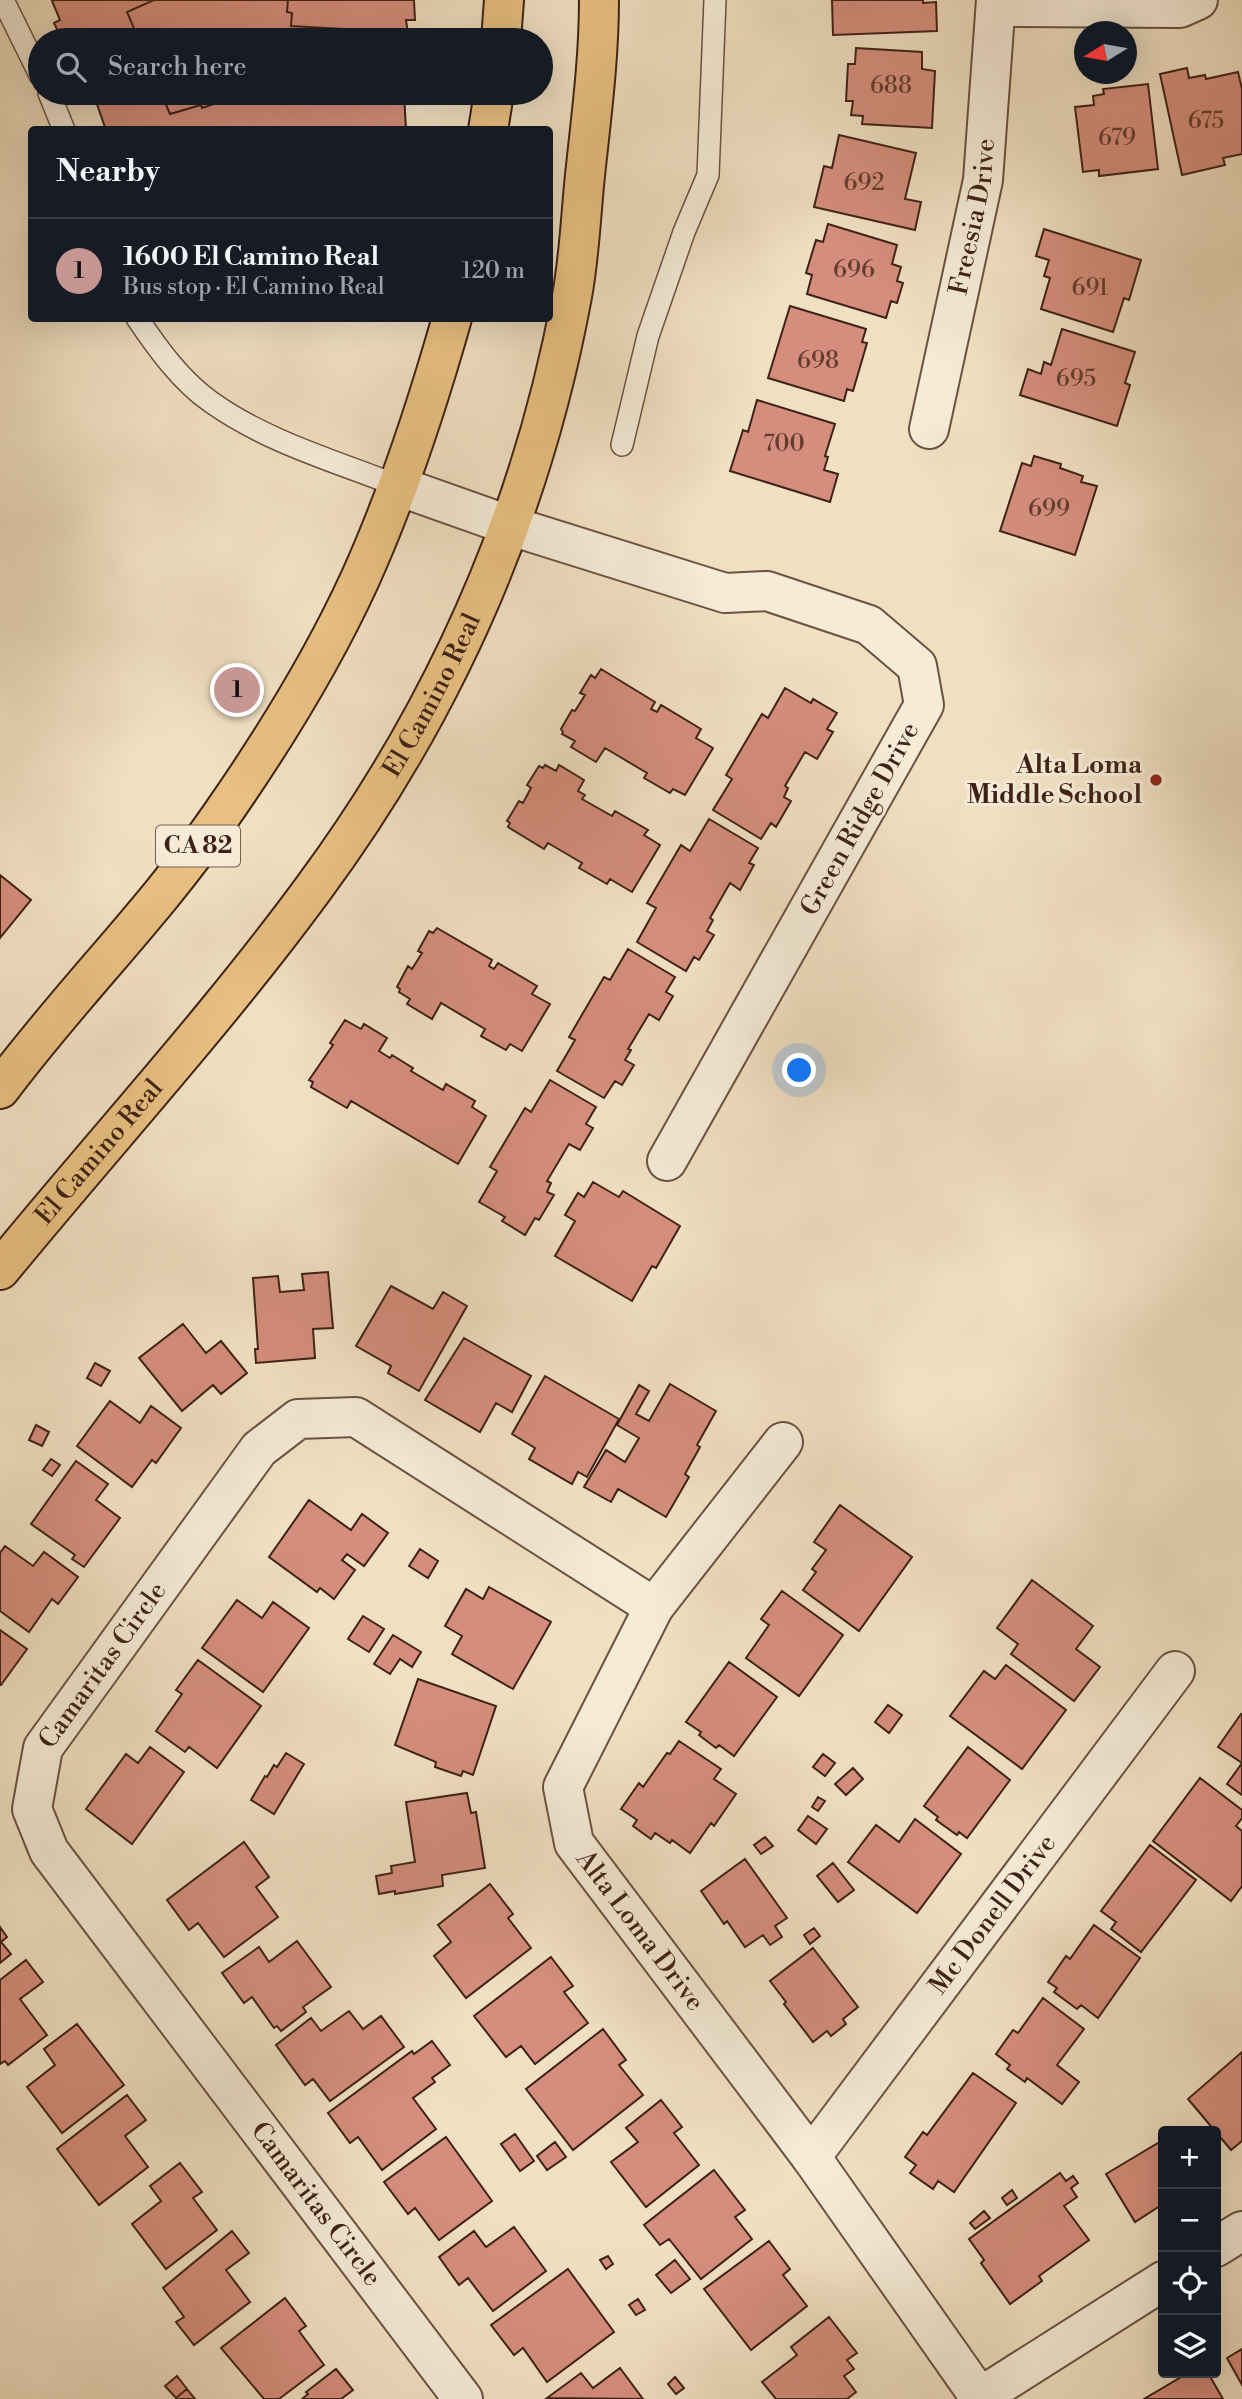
<!DOCTYPE html>
<html lang="en">
<head>
<meta charset="utf-8">
<style>
  body { margin:0; font-family:"Libre Bodoni",serif; background:#242831; color:#f1f3f6 }
  .controls { position:absolute; right:21px; bottom:21px; display:grid; overflow:hidden; border-radius:7px; box-shadow:0 7px 28px #0002 }
  .controls button { width:63px; height:63px; display:grid; place-items:center; padding:0; border:0; border-bottom:2px solid #363941; background:#171b24; color:#f1f3f6; font:35px sans-serif }
  .compass { position:absolute; left:1074px; top:21px; width:63px; height:63px; border-radius:50%; background:#171b24; box-shadow:0 7px 28px #0002; rotate:259deg }
  .you { position:absolute; left:800px; top:1071px; width:24px; height:24px; margin:-18px; border:5px solid #fff; border-radius:50%; background:#1a73e8; box-shadow:0 0 0 10px #1a73e833 }
  .badge { display:grid; place-items:center; width:46px; height:46px; border-radius:50%; background:#c59692; color:#111; font-size:23px; font-weight:700 }
  .pin { position:absolute; translate:-50% -50%; border:4px solid #fff; box-shadow:0 2px 7px #0006 }
  .list { margin:0; padding:0; list-style:none }
  h2 { display:flex; justify-content:space-between; align-items:center; height:91px; margin:0; padding:0 28px; font-size:30px }
  h2 small { font-size:23px; font-weight:400; color:#9ea1a6 }
  .list li { display:grid; grid-template-columns:46px 1fr auto; gap:21px; align-items:center; box-sizing:border-box; height:105px; padding:0 28px; border-top:2px solid #363941 }
  .list b { display:block; font-size:26px; white-space:nowrap }
  .list p { margin:0; font-size:23px; white-space:nowrap; color:#9ea1a6 }
  .list em { font-size:23px; font-style:normal; color:#9ea1a6 }
  .icon { flex:none; width:38px; height:38px; fill:none; stroke:currentColor; stroke-width:2; stroke-linecap:round; stroke-linejoin:round }
  .map { position:relative; flex:none; width:1242px; height:2399px; overflow:hidden }
  .search { position:absolute; background:#171b24; box-shadow:0 7px 28px #0002; left:28px; top:28px; width:525px; height:77px; display:flex; align-items:center; gap:18px; box-sizing:border-box; padding:0 24px; border-radius:38px; color:#9ea1a6; font-size:26px }
  .panel { position:absolute; background:#171b24; box-shadow:0 7px 28px #0002; left:28px; top:126px; width:525px; height:196px; border-radius:7px }
  .map>svg:first-child { display:block }
  .building { fill:#d58e7d; stroke:#3f2216; stroke-width:2 }
  .lines { fill:none; stroke-linecap:round; stroke-linejoin:round }
  .lane-casing { stroke:#6b5241; stroke-width:24 }
  .street-casing { stroke:#6b5241; stroke-width:42 }
  .primary-casing { stroke:#3f2216; stroke-width:42 }
  .lane { stroke:#f5ebd7; stroke-width:21 }
  .street { stroke:#f5ebd7; stroke-width:38 }
  .primary { stroke:#e8c081; stroke-width:38 }
  .poi-dot { fill:#8f2418; stroke:#f5ebd7; stroke-width:2.5 }
  .labels { text-anchor:middle; dominant-baseline:central; stroke-width:6; stroke-linejoin:round; paint-order:stroke }
  .number-label { font-size:23px; fill:#643d30 }
  .shield { fill:#f5ebd7; stroke:#765e50; stroke-width:2 }
  .shield-label { font-size:24px; font-weight:bold; fill:#3f2216 }
  .street-label { font-size:26px; fill:#3f2216; stroke:#f5ebd7 }
  .poi-label { font-size:26px; font-weight:bold; fill:#3f2216; stroke:#f5ebd7; text-anchor:end }
</style>
</head>
<body>
<div class="map">
<svg width="1242" height="2399" viewBox="0 0 1242 2399">
  <rect width="100%" height="100%" fill="#f0e0c2"/>
  <filter id="stains"><feTurbulence type="fractalNoise" baseFrequency=".00286" numOctaves="4"/><feColorMatrix values="0 0 0 0 .2 0 0 0 0 .09 0 0 0 0 .02 0 0 0 .5 -.17"/></filter>
  <radialGradient id="worn" r=".72"><stop offset=".6" stop-color="#630" stop-opacity="0"/><stop offset="1" stop-color="#630" stop-opacity=".3"/></radialGradient>
  <!-- building -->
  <path class="building" d="M55,0H154L127,12L139,40H62L54,23L60,20L52,1Z
    M55,0H414L415,20H406L409,40H62L54,23L60,20L52,1Z
    M288,0H414L415,20H406L409,40H343V29L291,26L292,13L287,12Z
    M832,0H923V3L936,2L937,31L833,35Z
    M856,48L922,52V69L935,71L932,128L862,124L863,116L851,115L853,101H846L848,64H855Z
    M1187,68L1189,78L1205,75L1206,79L1238,72L1242,89V154L1223,158L1225,165L1182,175L1160,74Z
    M1148,84L1158,169L1099,176V170L1083,172L1075,107L1094,105L1093,96L1104,94L1103,89Z
    M93,93H161L170,114L201,105L202,108L217,103L216,101L243,93H404L406,130H106Z
    M93,93H404L406,130H106Z
    M839,135L916,153L905,199L921,202L915,230L814,207L824,166L832,168Z
    M828,224L897,245L892,264L901,267L897,281L903,283L897,303L891,301L886,318L807,294L812,275L806,273L816,240L823,242Z
    M1044,229L1141,260L1129,300L1124,298L1113,332L1041,309L1050,278L1044,276L1049,260L1036,256Z
    M790,306L866,329L862,342L867,343L853,391L847,389L844,401L768,378Z
    M1062,329L1135,352L1125,383L1130,385L1117,426L1020,395L1028,369L1041,374L1044,362L1051,365Z
    M757,400L835,424L825,456L828,457L824,470L838,474L830,502L730,471L743,430L748,432Z
    M1034,456L1061,464L1060,468L1083,476L1081,482L1097,486L1075,555L1000,531L1022,463L1031,466Z
    M601,669L655,702L651,709L657,712L661,705L701,729L696,738L713,748L685,795L673,789L670,793L644,778L647,773L605,748L596,762L571,747L575,741L562,734L563,732L561,729L572,710L575,711L585,695L580,693L591,675L595,678Z
    M785,688L811,703L813,699L837,713L827,729L833,732L817,759L805,752L785,786L788,788L784,797L791,801L776,827L771,823L761,839L713,810L732,779L726,775L762,714L768,718Z
    M545,765L556,771L559,765L584,780L578,791L585,795L582,799L612,816L615,811L648,830L644,835L660,845L632,892L610,879L607,884L579,868L582,863L548,843L544,849L508,827L510,823L507,821L519,801L523,803L531,788L527,785L539,766L543,768Z
    M709,819L758,848L749,863L754,865L740,890L730,883L710,918L713,920L707,931L714,935L699,960L694,957L686,971L637,942L656,908L647,903L681,845L690,851Z
    M0,875L31,900L0,938Z
    M437,928L492,960L489,966L494,969L498,963L537,986L532,994L550,1004L522,1051L510,1044L506,1050L481,1036L485,1029L441,1003L432,1019L407,1004L410,999L399,992L400,989L397,987L408,966L412,969L422,953L418,951L429,931L433,933Z
    M628,949L675,977L666,992L673,996L659,1020L649,1014L628,1049L631,1050L625,1060L634,1065L622,1085L615,1081L604,1098L557,1071L575,1040L569,1037L604,977L610,980Z
    M345,1020L361,1029L364,1024L387,1038L379,1051L390,1058L392,1055L413,1068L411,1071L443,1090L446,1084L475,1101L472,1107L486,1116L458,1164L351,1101L347,1108L311,1087L313,1082L309,1080L333,1045L330,1043Z
    M550,1080L596,1107L586,1124L593,1128L580,1150L569,1144L547,1181L551,1183L547,1192L554,1195L539,1220L535,1218L525,1235L502,1221L505,1217L479,1202L497,1171L490,1167L525,1108L531,1112Z
    M593,1182L619,1197L623,1191L680,1226L656,1268L652,1266L632,1301L555,1256L575,1221L565,1215L578,1193L584,1197Z
    M328,1272L333,1328L313,1329L315,1358L256,1363L255,1349H258L253,1278L278,1276L280,1292L304,1290L302,1274Z
    M391,1286L433,1309L443,1292L467,1306L419,1391L388,1373L391,1366L356,1346Z
    M183,1324L206,1353L221,1341L247,1373L221,1394L213,1385L182,1411L139,1358Z
    M464,1338L531,1376L512,1412L496,1403L480,1432L425,1400Z
    M95,1363L110,1371L101,1386L87,1378Z
    M545,1376L619,1419L587,1477L578,1472L572,1484L529,1459L535,1448L512,1434Z
    M670,1384L716,1411L697,1445L700,1447L685,1474L689,1477L666,1517L618,1489L611,1502L584,1487L606,1450L625,1462L639,1438L617,1425L639,1385L649,1391L636,1414L649,1421Z
    M110,1401L140,1423L151,1406L181,1428L156,1463L152,1460L132,1487L77,1446Z
    M36,1425L49,1432L42,1446L29,1440Z
    M51,1459L60,1465L52,1476L43,1470Z
    M76,1461L108,1484L96,1500L120,1518L84,1567L72,1559L75,1555L31,1524Z
    M309,1500L351,1530L362,1514L388,1533L364,1566L347,1554L342,1560L355,1570L334,1599L320,1588L317,1592L269,1557Z
    M840,1505L912,1557L859,1631L803,1590L816,1572L812,1569L826,1550L814,1542Z
    M5,1546L33,1566L44,1552L78,1577L58,1604L52,1599L29,1632L0,1611V1553Z
    M420,1549L438,1561L428,1578L409,1566Z
    M1032,1580L1093,1626L1076,1649L1100,1667L1074,1701L1011,1654L1018,1644L997,1628Z
    M489,1587L551,1622L513,1689L452,1654L462,1636L445,1626L466,1589L483,1599Z
    M782,1591L843,1635L799,1696L746,1658L769,1625L761,1619Z
    M237,1600L262,1618L273,1602L309,1628L263,1692L202,1648Z
    M363,1616L384,1629L369,1652L348,1639Z
    M0,1630L27,1649L1,1685H0Z
    M393,1635L421,1652L412,1667L400,1659L390,1674L374,1664Z
    M198,1660L261,1706L217,1768L189,1747L185,1752L156,1731L182,1694L176,1690Z
    M729,1662L777,1697L734,1756L719,1745L716,1748L699,1735L701,1732L686,1722Z
    M1006,1665L1066,1710L1022,1769L950,1716L984,1671L995,1679Z
    M418,1679L496,1706L473,1775L463,1771L461,1776L435,1767L436,1762L395,1745Z
    M888,1705L902,1715L889,1733L875,1722Z
    M1241,1714L1242,1715V1795L1227,1784L1242,1763L1218,1747Z
    M679,1741L721,1769L714,1779L736,1794L714,1826L711,1823L690,1853L672,1840L670,1843L655,1833L651,1839L633,1826L637,1820L621,1809L639,1783L643,1787L667,1753L670,1754Z
    M150,1747L184,1772L132,1844L86,1809L126,1754L138,1763Z
    M968,1747L1010,1780L967,1838L959,1832L957,1835L936,1820L938,1817L924,1806Z
    M286,1753L304,1764L274,1814L251,1800L265,1776L267,1777L274,1765L277,1767Z
    M823,1754L835,1763L825,1776L813,1767Z
    M853,1768L863,1779L846,1795L835,1784Z
    M1200,1778L1242,1810V1818L1236,1826L1242,1831V1886L1231,1901L1153,1841Z
    M467,1793L471,1813L476,1812L485,1868L442,1875L443,1886L395,1894V1891L379,1894L376,1876L392,1873L391,1866L415,1862L406,1802Z
    M818,1797L825,1801L818,1811L812,1807Z
    M808,1816L827,1829L816,1844L798,1830Z
    M915,1819L961,1854L917,1913L848,1862L876,1825L899,1842Z
    M765,1837L773,1846L761,1854L754,1845Z
    M244,1842L269,1877L256,1887L278,1917L224,1957L198,1923L189,1930L167,1900Z
    M1150,1845L1196,1880L1141,1952L1111,1929L1116,1922L1101,1911Z
    M745,1859L787,1918L775,1926L782,1937L770,1945L763,1935L745,1947L727,1921L724,1924L701,1891Z
    M833,1863L854,1890L838,1902L817,1876Z
    M490,1884L513,1914L508,1918L531,1948L466,1998L434,1956L451,1942L438,1925Z
    M1094,1925L1140,1958L1098,2018L1081,2005L1077,2009L1054,1992L1057,1988L1048,1982L1066,1956L1070,1959Z
    M0,1927L7,1937L1,1942L11,1954L0,1963Z
    M814,1928L820,1936L810,1944L804,1935Z
    M297,1941L331,1987L303,2007L306,2012L281,2031L277,2026L274,2028L252,1997L244,2003L222,1973L259,1947L269,1962Z
    M813,1948L858,2007L843,2019L846,2024L831,2036L827,2031L813,2042L784,2004L786,2002L770,1981Z
    M551,1957L573,1986L564,1992L588,2023L535,2064L521,2046L506,2057L474,2016Z
    M26,1960L43,1982L20,1999L47,2035L8,2065L5,2061L0,2064V1980Z
    M1043,1998L1084,2029L1057,2065L1079,2082L1062,2104L1027,2078L1025,2082L1007,2069L1010,2065L996,2054L1013,2030L1018,2033Z
    M349,2011L363,2029L381,2016L404,2047L330,2101L313,2079L305,2085L276,2045L311,2018L321,2031Z
    M77,2024L124,2085L62,2133L27,2087L55,2065L44,2049Z
    M603,2029L626,2060L619,2065L643,2095L573,2150L526,2089Z
    M432,2041L450,2065L432,2078L435,2082L413,2098L436,2129L382,2170L358,2137L350,2143L328,2113L412,2051L414,2054Z
    M1242,2052V2141L1231,2150L1188,2099Z
    M973,2073L1016,2103L954,2192L938,2181L933,2189L910,2173L916,2165L905,2157L923,2132L927,2135Z
    M127,2095L146,2120L125,2136L148,2167L99,2205L57,2149Z
    M661,2100L682,2127L674,2133L699,2165L646,2207L611,2162L638,2142L626,2128Z
    M515,2134L534,2161L520,2171L501,2144Z
    M446,2137L492,2201L439,2240L415,2208L408,2214L384,2182Z
    M1163,2140V2204L1135,2222L1106,2174Z
    M555,2142L566,2157L547,2170L537,2156Z
    M180,2163L202,2192L193,2198L217,2230L166,2269L132,2224L161,2201L150,2186Z
    M714,2170L745,2210L735,2217L752,2239L701,2279L669,2239L660,2245L644,2225Z
    M1060,2173L1066,2181L1073,2176L1078,2183L1071,2188L1077,2197L1064,2206L1089,2240L1039,2276L1042,2281L1010,2304L981,2263L984,2260L969,2239Z
    M1012,2190L1017,2198L1007,2205L1002,2198Z
    M984,2211L990,2218L975,2229L970,2223Z
    M514,2227L546,2271L493,2311L468,2278L459,2285L439,2257L474,2231L486,2247Z
    M232,2231L249,2253L226,2270L250,2302L194,2345L176,2322L184,2317L163,2288Z
    M769,2241L790,2269L783,2275L807,2306L751,2350L704,2289Z
    M608,2256L613,2264L606,2269L600,2260Z
    M675,2260L690,2279L671,2293L656,2275Z
    M568,2269L614,2332L547,2382L523,2348L514,2355L491,2325Z
    M285,2298L306,2326L299,2331L324,2365L279,2399H264L221,2348Z
    M638,2299L645,2310L636,2315L629,2305Z
    M829,2317L857,2353L847,2360L854,2369L844,2376L856,2392L847,2399H776L762,2382L797,2355L791,2347Z
    M1242,2349V2385L1227,2358Z
    M620,2368L643,2399L547,2398L581,2373L593,2388Z
    M336,2369L353,2390L341,2399H302L308,2394L306,2392Z
    M1188,2373H1208L1223,2399H1144Z
    M177,2376L187,2389L176,2398L165,2386Z
    M675,2377L684,2388L676,2394L668,2384Z
    M187,2389L195,2399H176V2398Z"/>
  <g class="lines">
    <!-- lane casing -->
    <g class="lane-casing">
      <path id="lane" d="M3,0L40,75
        M49,93L64,130
        M137,318C158,349 181,381 211,402C267,442 335,461 398,486
        M622,445L648,336L684,232L708,175L715,0"/>
    </g>
    <!-- street casing -->
    <g class="street-casing">
      <g id="street">
        <path d="M996,7L1180,8L1198,0"/>
        <path id="s1" d="M929,429L983,180L996,0"/>
        <path d="M398,486L511,526L725,593L767,591L869,625L917,666L924,705L667,1161"/>
        <path id="s2" d="M783,1442L654,1607L563,1787L574,1843L811,2157L981,2399"/>
        <path id="s3" d="M811,2157L1175,1671"/>
        <path d="M1216,2247L1242,2231"/>
        <path id="s4" d="M463,2399L49,1851L32,1809L43,1748L259,1449L298,1419L356,1417L654,1607"/>
        <path d="M977,2399L1163,2281"/>
      </g>
    </g>
    <!-- primary casing -->
    <g class="primary-casing">
      <g id="primary">
        <path d="M501,40L504,0"/>
        <path d="M488,130L494,93"/>
        <path d="M0,1089C70,995 154,913 220,817C273,741 322,662 360,579C398,495 427,406 452,318"/>
        <path id="s5" d="M0,1270C104,1143 216,1021 313,889C444,712 532,513 572,296C580,254 581,209 586,166C592,111 599,56 599,0"/>
      </g>
    </g>
    <!-- lane -->
    <use href="#lane" class="lane"/>
    <!-- street -->
    <use href="#street" class="street"/>
    <!-- primary -->
    <use href="#primary" class="primary"/>
  </g>
  <!-- markers -->
  <circle class="poi-dot" cx="1156" cy="780" r="7"/>
  <g class="labels">
    <!-- number labels -->
    <g class="number-label">
      <text x="891" y="86">688</text>
      <text x="1206" y="121">675</text>
      <text x="1117" y="138">679</text>
      <text x="864" y="183">692</text>
      <text x="854" y="270">696</text>
      <text x="1090" y="288">691</text>
      <text x="818" y="361">698</text>
      <text x="1076" y="379">695</text>
      <text x="784" y="444">700</text>
      <text x="1049" y="509">699</text>
    </g>
    <!-- shield labels -->
    <rect class="shield" x="156" y="825.5" width="84" height="41" rx="5"/>
    <g class="shield-label">
      <text x="198" y="846">CA 82</text>
    </g>
    <!-- street labels -->
    <g class="street-label">
      <text stroke="none"><textPath href="#s1" startOffset="217">Freesia Drive</textPath></text>
      <text stroke="none"><textPath href="#s5" startOffset="721">El Camino Real</textPath></text>
      <text transform="translate(860 819) rotate(-61)">Green Ridge Drive</text>
      <text stroke="none"><textPath href="#s5" startOffset="154">El Camino Real</textPath></text>
      <text stroke="none"><textPath href="#s4" startOffset="896">Camaritas Circle</textPath></text>
      <text stroke="none"><textPath href="#s3" startOffset="303">Mc Donell Drive</textPath></text>
      <text stroke="none"><textPath href="#s2" startOffset="578">Alta Loma Drive</textPath></text>
      <text transform="translate(316 2204) rotate(53)">Camaritas Circle</text>
    </g>
    <!-- poi labels -->
    <g class="poi-label">
      <text x="1142" y="765">Alta Loma<tspan x="1142" dy="30">Middle School</tspan></text>
    </g>
  </g>
  <rect width="100%" height="100%" filter="url(#stains)"/>
  <rect width="100%" height="100%" fill="url(#worn)"/>
</svg>
<div class="controls">
<button>+</button>
<button>−</button>
<button><svg class="icon" aria-label="locate" viewBox="0 0 24 24"><circle cx="12" cy="12" r="6"/><path d="M12 2v4M12 18v4M2 12h4M18 12h4"/></svg></button>
<button><svg class="icon" aria-label="layers" viewBox="0 0 24 24"><path d="M12 4l9 5-9 5-9-5zM3 14l9 5 9-5"/></svg></button>
</div>
<svg class="compass" viewBox="-18 -18 36 36"><path d="M0-13l5 13h-10z" fill="#e53935"/><path d="M0 13l5-13h-10z" fill="#9ea1a6"/></svg>
<div class="you"></div>
<div class="pin badge" style="left:237px;top:690px">1</div>
<div class="search"><svg class="icon" aria-label="search" viewBox="0 0 24 24"><circle cx="10" cy="10" r="6"/><path d="M15 15l6 6"/></svg>Search here</div>
<section class="panel">
<h2>Nearby<small></small></h2>
<ul class="list">
<li><span class="badge">1</span><div><b>1600 El Camino Real</b><p>Bus stop · El Camino Real</p></div><em>120 m</em></li>
</ul>
</section>
</div>
</body>
</html>
